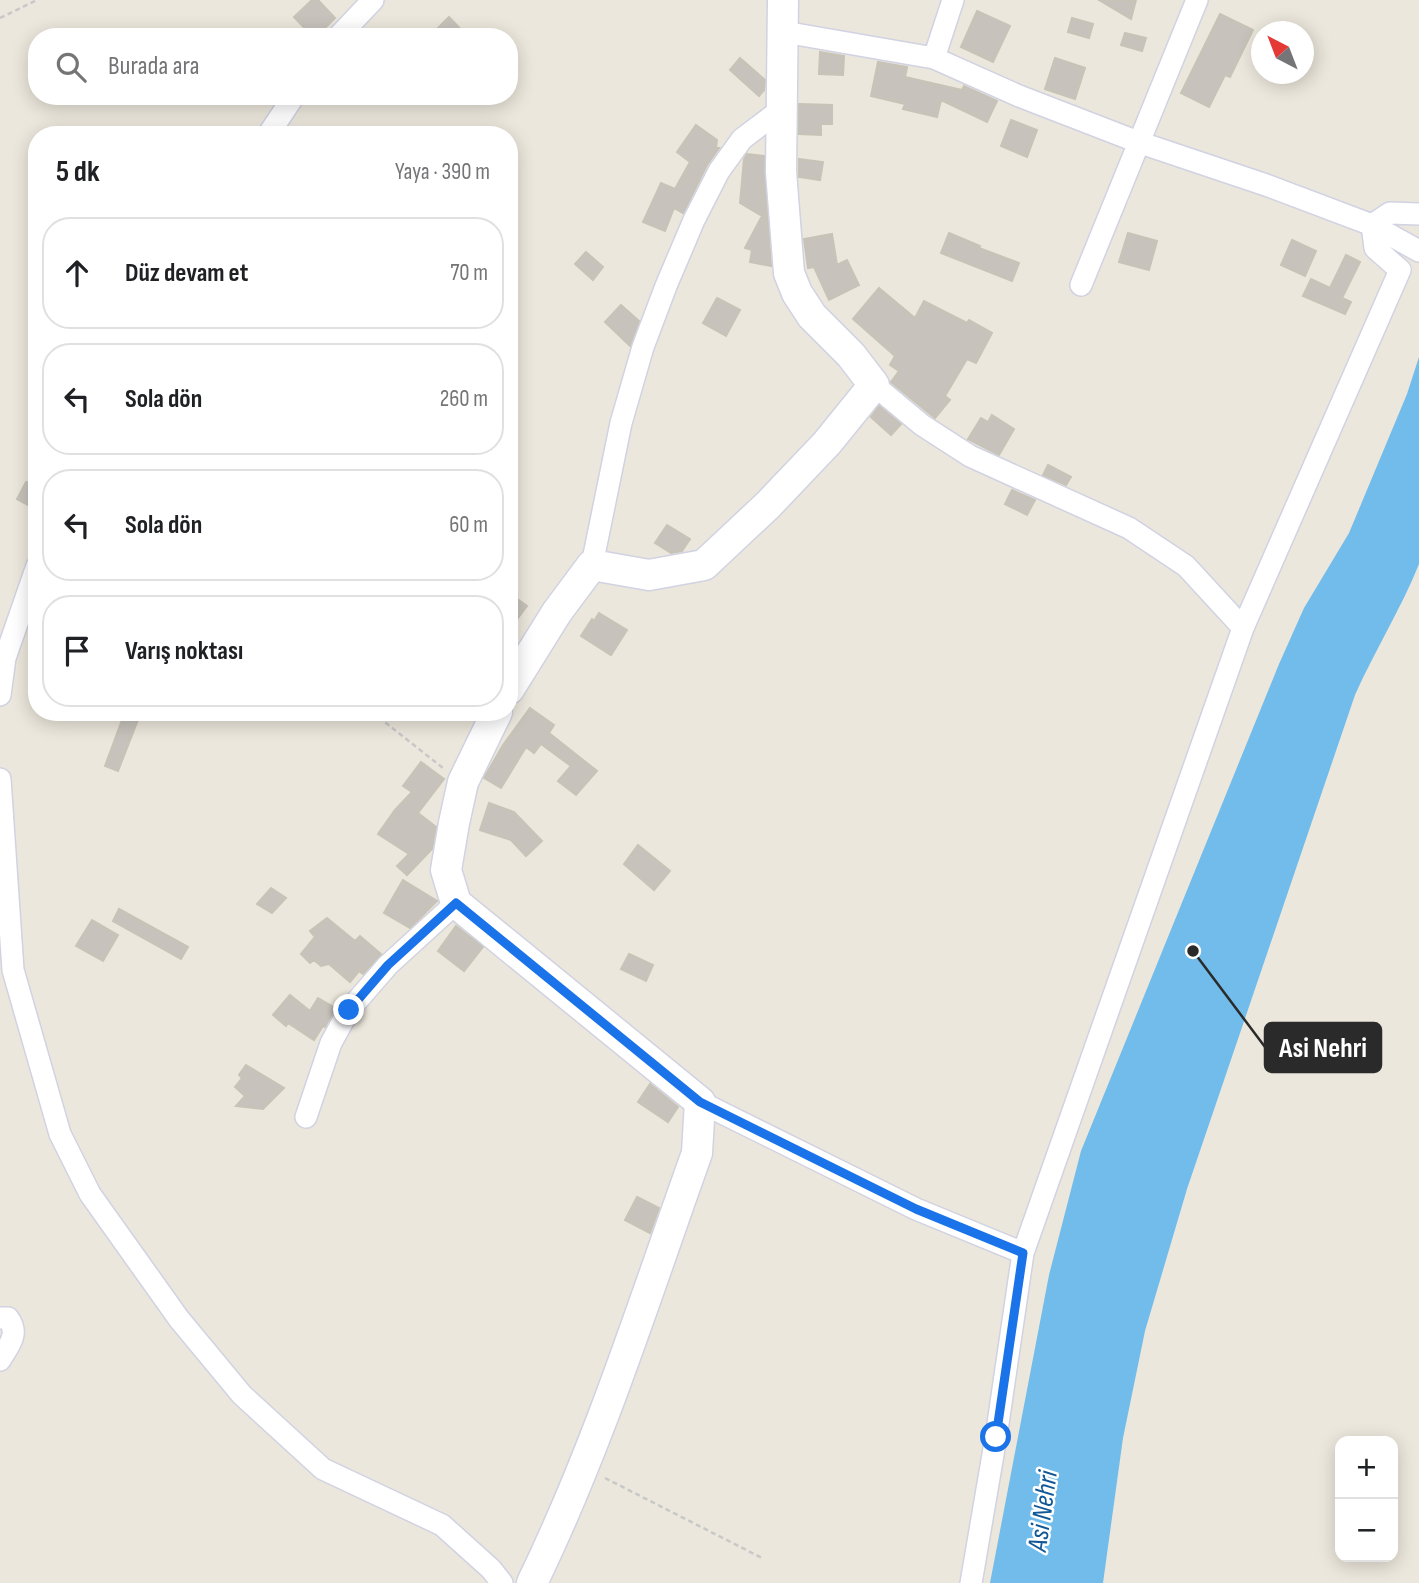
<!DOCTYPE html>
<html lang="tr">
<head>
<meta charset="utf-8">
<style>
  body { margin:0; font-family:"Sofia Sans Condensed",sans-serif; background:#f2f2f2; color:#202124 }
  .controls { position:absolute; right:21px; bottom:21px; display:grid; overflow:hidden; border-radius:14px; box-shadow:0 4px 18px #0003 }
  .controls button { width:63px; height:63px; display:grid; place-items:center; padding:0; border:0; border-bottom:2px solid #e0e0e0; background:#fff; color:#202124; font:35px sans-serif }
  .compass { position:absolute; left:1251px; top:21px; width:63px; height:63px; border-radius:50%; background:#fff; box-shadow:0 4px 18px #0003; rotate:318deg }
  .stop { position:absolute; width:21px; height:21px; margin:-16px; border:5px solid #1a73e8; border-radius:50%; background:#fff }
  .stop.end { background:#1a73e8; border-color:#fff; box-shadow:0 2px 7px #0008 }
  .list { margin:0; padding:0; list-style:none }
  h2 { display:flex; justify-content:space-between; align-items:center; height:91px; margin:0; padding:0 28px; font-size:30px }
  h2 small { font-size:23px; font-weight:400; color:#757577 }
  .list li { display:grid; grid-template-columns:46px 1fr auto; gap:21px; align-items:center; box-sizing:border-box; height:112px; margin:0 14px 14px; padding:0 14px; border:2px solid #e0e0e0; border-radius:28px }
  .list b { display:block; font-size:26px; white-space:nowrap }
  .list em { font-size:23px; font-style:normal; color:#757577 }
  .icon { flex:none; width:38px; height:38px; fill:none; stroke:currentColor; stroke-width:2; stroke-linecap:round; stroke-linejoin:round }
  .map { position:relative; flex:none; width:1419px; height:1583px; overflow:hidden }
  .search { position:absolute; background:#fff; box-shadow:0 4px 18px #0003; left:28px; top:28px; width:490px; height:77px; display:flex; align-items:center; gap:18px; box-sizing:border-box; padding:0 24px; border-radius:28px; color:#757577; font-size:26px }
  .panel { position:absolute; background:#fff; box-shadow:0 4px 18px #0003; left:28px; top:126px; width:490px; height:595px; border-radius:28px }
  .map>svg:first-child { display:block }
  .water { fill:#71bceb }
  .building { fill:#c7c3bc; stroke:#c7c3b6; stroke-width:2 }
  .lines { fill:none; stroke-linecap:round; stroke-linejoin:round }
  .street-casing { stroke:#d1d2e2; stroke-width:24 }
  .secondary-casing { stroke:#d1d2e2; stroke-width:33 }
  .path { stroke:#c8c8c8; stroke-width:2.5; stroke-dasharray:5 3.5; stroke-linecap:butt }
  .street { stroke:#fff; stroke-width:21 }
  .secondary { stroke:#fff; stroke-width:30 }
  .route { stroke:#1a73e8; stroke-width:9 }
  .labels { text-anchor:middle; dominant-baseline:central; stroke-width:5; stroke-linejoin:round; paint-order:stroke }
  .water-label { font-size:28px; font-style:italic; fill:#115897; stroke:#fff }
  .leader { fill:none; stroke:#2a2a2a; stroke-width:2.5 }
  .callout-dot { fill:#2a2a2a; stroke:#fff; stroke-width:2.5 }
  .callout { fill:#2a2a2a; stroke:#2a2a2a; stroke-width:2.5 }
  .callout-label { font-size:28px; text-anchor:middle; font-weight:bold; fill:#fff }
</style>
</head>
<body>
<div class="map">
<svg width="1419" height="1583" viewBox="0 0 1419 1583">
  <rect width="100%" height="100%" fill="#ece7dc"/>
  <!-- water -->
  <path class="water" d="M1419,357V564C1401,609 1375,650 1355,695L1187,1189L1145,1331L1123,1438L1103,1583H990L1049,1275L1081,1151L1279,664L1304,608L1349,533L1407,394Z"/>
  <!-- building -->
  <path class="building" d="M312,0H318L335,18L316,37H313L294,17Z
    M1099,0H1136L1131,19Z
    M977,11L1010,26L993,62L961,47Z
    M1220,14L1253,30L1230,77L1225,75L1209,107L1181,93Z
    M449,17L468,37H429Z
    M1072,18L1093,24L1089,38L1068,32Z
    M1125,33L1146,38L1142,51L1121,45Z
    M820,52L844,56L843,75L819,74Z
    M740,58L765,80L764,90L759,96L730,70Z
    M1055,58L1085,68L1075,99L1045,89Z
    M878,62L907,67L905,77L962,90L964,86L997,101L987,122L941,100L937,117L903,109L905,104L871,96Z
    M799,104L832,105V124H821V135L799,134Z
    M1011,120L1037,130L1027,157L1001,146Z
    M696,125L717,140L716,148H719L707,165L683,213L674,208L665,231L643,222L661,183L675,189L690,162L677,152Z
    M747,154L764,156L771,266L750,262L752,250L745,248L762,216L740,203L744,159Z
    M799,159L823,162L820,180L799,177Z
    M949,233L980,246L979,248L1019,263L1012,281L941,253Z
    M1128,233L1157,241L1149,270L1119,262Z
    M832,234L837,265L847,260L859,285L829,300L814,267L808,268L804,239Z
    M1292,240L1316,251L1305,276L1281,265Z
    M586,252L603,267L593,280L575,264Z
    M1346,255L1360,262L1342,298L1351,302L1345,314L1303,296L1311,279L1330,288Z
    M879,288L915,318L924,301L967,323L969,320L992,333L976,363L967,359L945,396L950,400L935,418L891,382L899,371L890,365L895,356L853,319Z
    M717,298L740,310L726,336L703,323Z
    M621,305L639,321L630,346L605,322Z
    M879,406L901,424L891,435L871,417Z
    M992,415L1014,429L999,455L968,439L981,418L988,422Z
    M1048,465L1071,477L1066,485L1043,475Z
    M26,482L37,487V496L32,507L17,499Z
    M1012,490L1035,500L1027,515L1005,504Z
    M667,525L690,539L682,551L671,553L655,543Z
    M509,593L527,606L509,630Z
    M599,613L627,630L611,655L581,636L592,619L594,621Z
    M530,708L554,725L549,733L597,771L576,795L558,781L571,766L541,744L534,753L526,747L501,788L484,778L503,745Z
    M125,712H141L118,771L105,766Z
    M421,762L444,779L418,813L436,827L432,849L407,875L397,866L409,854L378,834L395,810L412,792L403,786Z
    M489,803L514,812L542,841L526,856L511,840L480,830Z
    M638,845L670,871L654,890L624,864Z
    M403,880L437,901L410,928L384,913Z
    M271,888L286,898L272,913L257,904Z
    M119,909L188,947L181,959L113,921Z
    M327,918L355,941L360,936L381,954L363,974L359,971L350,982L329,964L321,966L314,960L310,963L301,954L315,937L310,931Z
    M92,920L118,935L103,961L76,946Z
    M456,926L483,947L464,971L438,951Z
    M629,954L653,965L646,981L621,969Z
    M290,995L310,1011L318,998L335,1008L325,1027L323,1026L314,1040L288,1023L286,1026L273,1015Z
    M246,1065L284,1088L263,1109L236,1106L245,1096L235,1087L242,1078L239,1075Z
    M650,1084L678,1107L668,1122L638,1102Z
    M637,1197L659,1208L650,1233L625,1220Z"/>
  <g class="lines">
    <!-- street casing -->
    <g class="street-casing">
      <path id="street" d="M784,32L934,58L1019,96L1138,142L1266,185L1372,225L1419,251
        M338,37L373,0
        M934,58L953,0
        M268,135L294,96
        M1081,285L1197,0
        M874,385L922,425L970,456L1129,528L1186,566L1243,628
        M592,565L621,423L643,347L666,286L694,220L719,171L742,139L783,108
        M0,695L5,658L37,566
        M0,779L13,970L60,1134L90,1194L179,1319L242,1395L323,1469L442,1525L491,1569L502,1583
        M700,1102L916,1209L1023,1253
        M306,1117L331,1043L349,1010L388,965L456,903
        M0,1318H8C20,1334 9,1345 0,1360
        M971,1583L996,1437L1023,1253L1243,628L1400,270L1375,248L1372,225L1390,213L1419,214"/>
    </g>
    <!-- secondary casing -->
    <g class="secondary-casing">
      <path id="secondary" d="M509,689L557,612L592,565L649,575L704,565L768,505L827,443L874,385L851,355L812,316L797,293L789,273L781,172L783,0
        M497,712L463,782L454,823L446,870L456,903L700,1102L697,1153C645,1298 599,1445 532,1583"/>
    </g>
    <!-- path -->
    <path class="path" d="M0,18L37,0
      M372,712L443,768
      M605,1478L764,1559"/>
    <!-- street -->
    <use href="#street" class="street"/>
    <!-- secondary -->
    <use href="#secondary" class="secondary"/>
  </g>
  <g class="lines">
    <!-- route -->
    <path class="route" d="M349,1010L388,965L456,903L700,1102L916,1209L1023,1253L996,1437"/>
  </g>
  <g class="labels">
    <!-- water labels -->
    <g class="water-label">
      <text transform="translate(1043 1511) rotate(-82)">Asi Nehri</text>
    </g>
  </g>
  <!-- callouts -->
  <path class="leader" d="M1193 951L1265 1047"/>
  <circle class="callout-dot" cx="1193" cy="951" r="7"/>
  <rect class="callout" x="1265" y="1023" width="116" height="49" rx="7"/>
  <g class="callout-label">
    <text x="1323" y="1057">Asi Nehri</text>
  </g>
</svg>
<div class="controls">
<button>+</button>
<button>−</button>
</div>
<svg class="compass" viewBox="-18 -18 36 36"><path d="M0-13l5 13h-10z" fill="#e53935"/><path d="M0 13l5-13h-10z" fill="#757577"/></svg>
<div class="stop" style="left:996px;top:1437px"></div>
<div class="stop end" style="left:349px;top:1010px"></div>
<div class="search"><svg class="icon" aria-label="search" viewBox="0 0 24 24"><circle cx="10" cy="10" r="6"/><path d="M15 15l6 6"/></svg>Burada ara</div>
<section class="panel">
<h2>5 dk<small>Yaya · 390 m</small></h2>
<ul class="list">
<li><svg class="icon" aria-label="ahead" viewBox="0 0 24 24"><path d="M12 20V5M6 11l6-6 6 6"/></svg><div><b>Düz devam et</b></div><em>70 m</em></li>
<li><svg class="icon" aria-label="left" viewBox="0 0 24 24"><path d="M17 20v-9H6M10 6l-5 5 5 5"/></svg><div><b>Sola dön</b></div><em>260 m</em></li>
<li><svg class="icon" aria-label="left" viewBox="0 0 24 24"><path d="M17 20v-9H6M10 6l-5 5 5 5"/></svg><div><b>Sola dön</b></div><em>60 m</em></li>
<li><svg class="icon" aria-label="arrive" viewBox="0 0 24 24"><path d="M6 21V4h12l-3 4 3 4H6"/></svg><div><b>Varış noktası</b></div></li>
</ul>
</section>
</div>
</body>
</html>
